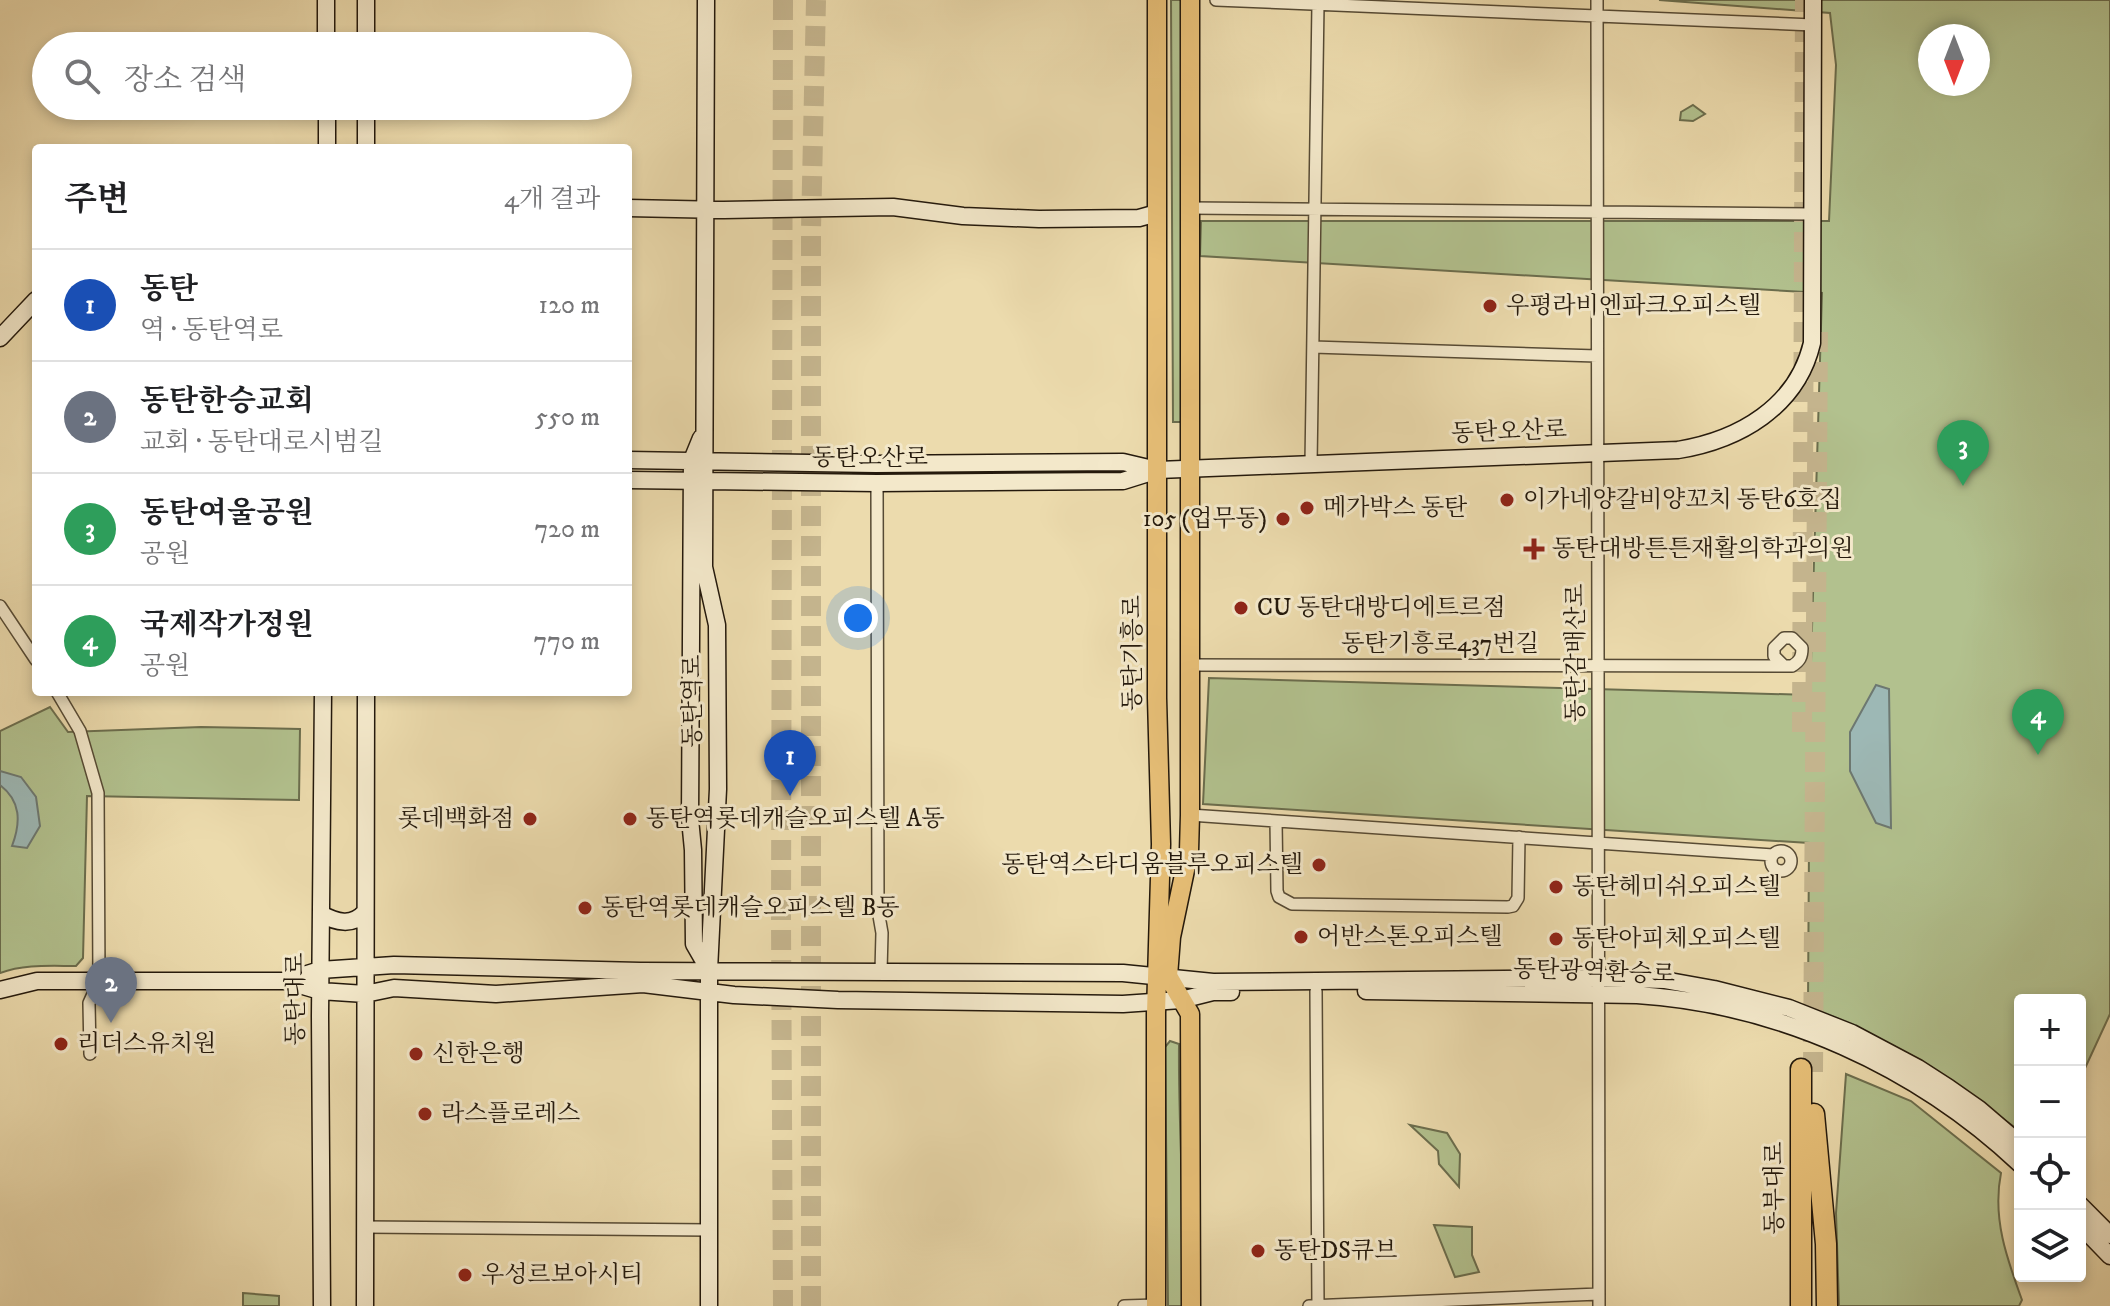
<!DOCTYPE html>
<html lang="ko">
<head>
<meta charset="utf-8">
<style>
  body { margin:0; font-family:"IM FELL DW Pica","Noto Serif KR",serif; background:#f6f6f6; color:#202124 }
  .controls { position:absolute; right:24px; bottom:24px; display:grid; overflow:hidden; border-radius:8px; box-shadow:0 4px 12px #0003 }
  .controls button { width:72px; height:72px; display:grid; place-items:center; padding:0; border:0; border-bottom:2px solid #e0e0e0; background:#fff; color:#202124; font:40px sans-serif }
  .compass { position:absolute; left:1918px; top:24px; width:72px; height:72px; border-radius:50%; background:#fff; box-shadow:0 4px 12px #0003; rotate:180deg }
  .you { position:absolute; left:858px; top:618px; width:28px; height:28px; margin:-20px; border:6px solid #fff; border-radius:50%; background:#1a73e8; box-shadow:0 0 0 12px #1a73e833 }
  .badge { display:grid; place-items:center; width:52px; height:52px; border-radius:50%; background:#8f2418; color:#fff; font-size:26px; font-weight:700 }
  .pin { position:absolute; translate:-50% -66px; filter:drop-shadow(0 2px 4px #0008) }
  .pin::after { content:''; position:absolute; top:42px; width:28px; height:24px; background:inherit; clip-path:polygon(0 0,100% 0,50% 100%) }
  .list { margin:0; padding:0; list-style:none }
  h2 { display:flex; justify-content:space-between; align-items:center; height:104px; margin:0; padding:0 32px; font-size:34px }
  h2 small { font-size:26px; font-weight:400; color:#757577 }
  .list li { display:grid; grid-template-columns:52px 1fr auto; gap:24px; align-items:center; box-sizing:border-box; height:112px; padding:0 32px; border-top:2px solid #e0e0e0 }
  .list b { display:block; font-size:30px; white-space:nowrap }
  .list p { margin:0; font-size:26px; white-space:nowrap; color:#757577 }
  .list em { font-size:26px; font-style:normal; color:#757577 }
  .icon { flex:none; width:44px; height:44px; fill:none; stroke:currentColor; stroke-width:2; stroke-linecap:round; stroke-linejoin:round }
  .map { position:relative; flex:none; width:2110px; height:1306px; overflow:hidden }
  .search { position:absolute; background:#fff; box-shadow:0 4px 12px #0003; left:32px; top:32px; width:600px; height:88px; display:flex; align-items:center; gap:20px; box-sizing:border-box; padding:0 28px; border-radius:44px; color:#757577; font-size:30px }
  .panel { position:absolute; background:#fff; box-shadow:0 4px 12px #0003; left:32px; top:144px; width:600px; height:552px; border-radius:8px }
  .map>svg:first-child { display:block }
  .green { fill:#b2c18e; stroke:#6b6d4d; stroke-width:2; fill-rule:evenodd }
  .water { fill:#9db8b5; stroke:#6d7871; stroke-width:2 }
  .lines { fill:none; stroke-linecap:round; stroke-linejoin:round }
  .highway-tunnel { stroke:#c4b48d; stroke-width:20; stroke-dasharray:20 10; stroke-linecap:butt }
  .street-casing { stroke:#564a34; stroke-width:14 }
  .secondary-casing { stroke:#24190c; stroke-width:19 }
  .primary-casing { stroke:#24190c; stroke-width:21 }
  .highway-casing { stroke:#24190c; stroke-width:23 }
  .street { stroke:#f3e8ca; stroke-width:11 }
  .secondary { stroke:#f3e8ca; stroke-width:16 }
  .primary { stroke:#e6be76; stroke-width:18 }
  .highway { stroke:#e6be76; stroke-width:20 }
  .poi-dot { fill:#8f2418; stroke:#f3e8ca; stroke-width:3 }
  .labels { text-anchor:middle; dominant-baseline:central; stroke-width:6; stroke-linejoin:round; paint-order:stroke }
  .poi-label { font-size:24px; fill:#24190c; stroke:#f3e8ca; text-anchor:start }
  .street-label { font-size:24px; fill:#24190c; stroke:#f3e8ca }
</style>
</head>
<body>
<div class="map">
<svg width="2110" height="1306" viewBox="0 0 2110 1306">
  <rect width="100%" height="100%" fill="#ecdbad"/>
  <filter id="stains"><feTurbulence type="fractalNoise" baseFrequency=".0025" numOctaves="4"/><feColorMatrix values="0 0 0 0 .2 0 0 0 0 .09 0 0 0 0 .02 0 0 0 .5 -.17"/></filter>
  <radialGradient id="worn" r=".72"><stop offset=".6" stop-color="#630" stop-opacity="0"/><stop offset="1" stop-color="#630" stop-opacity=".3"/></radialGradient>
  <!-- green -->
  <path class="green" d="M1171,0H1184L1185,422H1173Z
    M1659,0H2110V1014L2080,1079V1000H2020V1131L1949,1080L1808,1007L1809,843L1203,804L1209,678L1810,695L1822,293L1200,256L1201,221H1829L1836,65L1830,13ZM1930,36H1978V84H1930Z
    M1693,105L1705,114L1693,121L1680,120L1681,112Z
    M50,707L68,732L201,727L300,729L299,800L87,796L83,958L76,966C50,966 24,964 0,973V731Z
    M1170,1041L1179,1044C1178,1132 1185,1218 1186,1306H1168L1165,1047Z
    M1846,1074L1911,1101L2001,1173C1992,1218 2007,1259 2022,1300L2019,1306H1839L1836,1213Z
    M1410,1125L1447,1133L1460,1154L1459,1187L1439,1164L1438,1151Z
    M1434,1225L1472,1227V1255L1479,1272L1455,1277Z
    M243,1293L279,1296V1306H243Z"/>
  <!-- water -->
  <path class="water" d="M1876,685L1889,689L1891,828L1876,823L1850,771V732Z
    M0,771L21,777L36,797L40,826L27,848L12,846C21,822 21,801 0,785Z"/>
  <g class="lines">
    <!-- highway-tunnel -->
    <path class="highway-tunnel" d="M783,0L781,921L783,1306
      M1802,732L1805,0
      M1813,1072L1818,324
      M811,1306V229L816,0"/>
    <!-- street casing -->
    <g class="street-casing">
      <path id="street" d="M1216,0L1813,25
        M1597,0L1599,1306
        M1190,208L1813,214
        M1313,347L1597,356
        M1311,464L1318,4
        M877,483L878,910L882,933L881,971
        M0,606L36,660
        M1191,665L1792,666C1800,661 1802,657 1802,648L1792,638H1784L1774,648V656L1784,666
        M57,692L80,731L98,793L99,981L89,1003L90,1054
        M1190,815L1773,855
        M1276,821L1277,891L1279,897L1292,904L1508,907L1513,906L1518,898L1519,837
        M1771 861a10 10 0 1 1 20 0a10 10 0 1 1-20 0Z
        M1316,991L1318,1306
        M365,1227L709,1230
        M1124,1306L1156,1305
        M1309,1306L1599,1294"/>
    </g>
    <!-- secondary casing -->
    <g class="secondary-casing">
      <path id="secondary" d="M326,0V46
        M706,0L704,567L717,625L718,789L709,970V1306
        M366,46V0
        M327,106V148
        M366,148V106
        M628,208L724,210L893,207L963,216L1039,219L1139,218L1157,213
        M0,338L36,300
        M701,438L692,460L690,819L693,850L694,944L709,970
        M628,460L876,464L1123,462L1157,470
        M628,480L877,483L1123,481L1158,470L1678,450C1739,440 1797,407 1812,343L1813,0
        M321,914C336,922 352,927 365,912
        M286,981L320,991L365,994L394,988L496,994L643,984L734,995L838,1000L1123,1004L1181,1000L1213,992H1231
        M0,990L37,981H285L320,970L394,965L640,971L1123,973L1213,982L1598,978L1664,980L1714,989L1789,1008L1852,1033L1918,1068L1949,1088L1979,1109L2020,1144
        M1366,991L1637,995C1779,1004 1917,1067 2020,1164
        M2080,1205L2110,1235
        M2080,1225L2110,1256
        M322,1306L320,1016L323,692
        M365,1306L366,692"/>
    </g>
    <!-- primary casing -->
    <g class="primary-casing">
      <path id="primary" d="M1190,0V815L1189,851L1171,937L1168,976L1190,1014L1191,1306
        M1156,1306V1013L1161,844L1157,698V0"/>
    </g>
    <!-- highway casing -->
    <g class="highway-casing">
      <path id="highway" d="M1801,1069V1306
        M1814,1114L1826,1244L1827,1306"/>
    </g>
    <!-- street -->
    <use href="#street" class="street"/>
    <!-- secondary -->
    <use href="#secondary" class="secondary"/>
    <!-- primary -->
    <use href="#primary" class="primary"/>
    <!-- highway -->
    <use href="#highway" class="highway"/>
  </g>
  <!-- markers -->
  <g class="poi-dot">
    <circle cx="1490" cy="306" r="8"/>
    <circle cx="1507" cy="500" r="8"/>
    <circle cx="1307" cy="508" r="8"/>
    <circle cx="1283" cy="519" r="8"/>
    <path d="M1530 537h8v8h8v8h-8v8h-8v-8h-8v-8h8z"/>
    <circle cx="1241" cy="608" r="8"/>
    <circle cx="530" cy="819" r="8"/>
    <circle cx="630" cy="819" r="8"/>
    <circle cx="1319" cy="865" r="8"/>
    <circle cx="1556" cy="887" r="8"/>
    <circle cx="585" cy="908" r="8"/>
    <circle cx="1301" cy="937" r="8"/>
    <circle cx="1556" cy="939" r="8"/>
    <circle cx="61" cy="1044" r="8"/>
    <circle cx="416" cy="1054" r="8"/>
    <circle cx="425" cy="1114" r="8"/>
    <circle cx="1258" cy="1251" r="8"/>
    <circle cx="465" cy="1275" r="8"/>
  </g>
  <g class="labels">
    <!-- poi labels -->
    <g class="poi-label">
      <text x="1506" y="306">우평라비엔파크오피스텔</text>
      <text x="1523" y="500">이가네양갈비양꼬치 동탄6호집</text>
      <text x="1323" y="508">메가박스 동탄</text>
      <text x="1267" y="519" text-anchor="end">105 (업무동)</text>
      <text x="1552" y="549">동탄대방튼튼재활의학과의원</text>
      <text x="1257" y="608">CU 동탄대방디에트르점</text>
      <text x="514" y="819" text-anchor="end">롯데백화점</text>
      <text x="646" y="819">동탄역롯데캐슬오피스텔 A동</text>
      <text x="1303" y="865" text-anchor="end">동탄역스타디움블루오피스텔</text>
      <text x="1572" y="887">동탄헤미쉬오피스텔</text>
      <text x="601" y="908">동탄역롯데캐슬오피스텔 B동</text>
      <text x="1317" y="937">어반스톤오피스텔</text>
      <text x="1572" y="939">동탄아피체오피스텔</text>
      <text x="77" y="1044">리더스유치원</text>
      <text x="432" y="1054">신한은행</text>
      <text x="441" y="1114">라스플로레스</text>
      <text x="1274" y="1251">동탄DS큐브</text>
      <text x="481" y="1275">우성르보아시티</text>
    </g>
    <!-- street labels -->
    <g class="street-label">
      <text transform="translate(1509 432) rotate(-2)">동탄오산로</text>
      <text x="870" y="458">동탄오산로</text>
      <text x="1440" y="644">동탄기흥로437번길</text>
      <text transform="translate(1133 653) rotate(-90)">동탄기흥로</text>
      <text transform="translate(1576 653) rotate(-90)">동탄감배산로</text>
      <text transform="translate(693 701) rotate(-90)">동탄역로</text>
      <text transform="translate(1594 972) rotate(2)">동탄광역환승로</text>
      <text transform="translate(296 999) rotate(-90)">동탄대로</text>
      <text transform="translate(1775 1188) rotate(-90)">동부대로</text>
    </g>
  </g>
  <rect width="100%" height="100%" filter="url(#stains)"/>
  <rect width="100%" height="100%" fill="url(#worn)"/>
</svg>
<div class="controls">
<button>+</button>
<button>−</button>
<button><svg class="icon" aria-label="locate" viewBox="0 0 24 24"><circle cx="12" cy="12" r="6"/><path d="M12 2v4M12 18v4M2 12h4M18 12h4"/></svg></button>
<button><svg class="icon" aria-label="layers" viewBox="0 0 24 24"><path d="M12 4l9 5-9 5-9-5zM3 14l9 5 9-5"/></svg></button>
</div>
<svg class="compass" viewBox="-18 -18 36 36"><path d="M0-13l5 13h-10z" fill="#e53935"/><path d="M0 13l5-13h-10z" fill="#757577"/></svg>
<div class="you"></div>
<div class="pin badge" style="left:790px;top:796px;background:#1a4fb4">1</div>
<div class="pin badge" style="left:111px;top:1023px;background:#6b7280">2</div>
<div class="pin badge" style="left:1963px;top:486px;background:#2e9e5b">3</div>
<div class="pin badge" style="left:2038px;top:755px;background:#2e9e5b">4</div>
<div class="search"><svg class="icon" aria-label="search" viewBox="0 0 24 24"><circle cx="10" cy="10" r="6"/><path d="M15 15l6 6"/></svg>장소 검색</div>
<section class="panel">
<h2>주변<small>4개 결과</small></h2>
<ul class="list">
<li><span class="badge" style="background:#1a4fb4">1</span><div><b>동탄</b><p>역 · 동탄역로</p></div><em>120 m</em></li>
<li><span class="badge" style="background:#6b7280">2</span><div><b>동탄한승교회</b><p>교회 · 동탄대로시범길</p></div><em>550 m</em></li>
<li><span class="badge" style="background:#2e9e5b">3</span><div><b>동탄여울공원</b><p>공원</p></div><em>720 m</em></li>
<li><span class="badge" style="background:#2e9e5b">4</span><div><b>국제작가정원</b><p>공원</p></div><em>770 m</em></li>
</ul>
</section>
</div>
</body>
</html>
